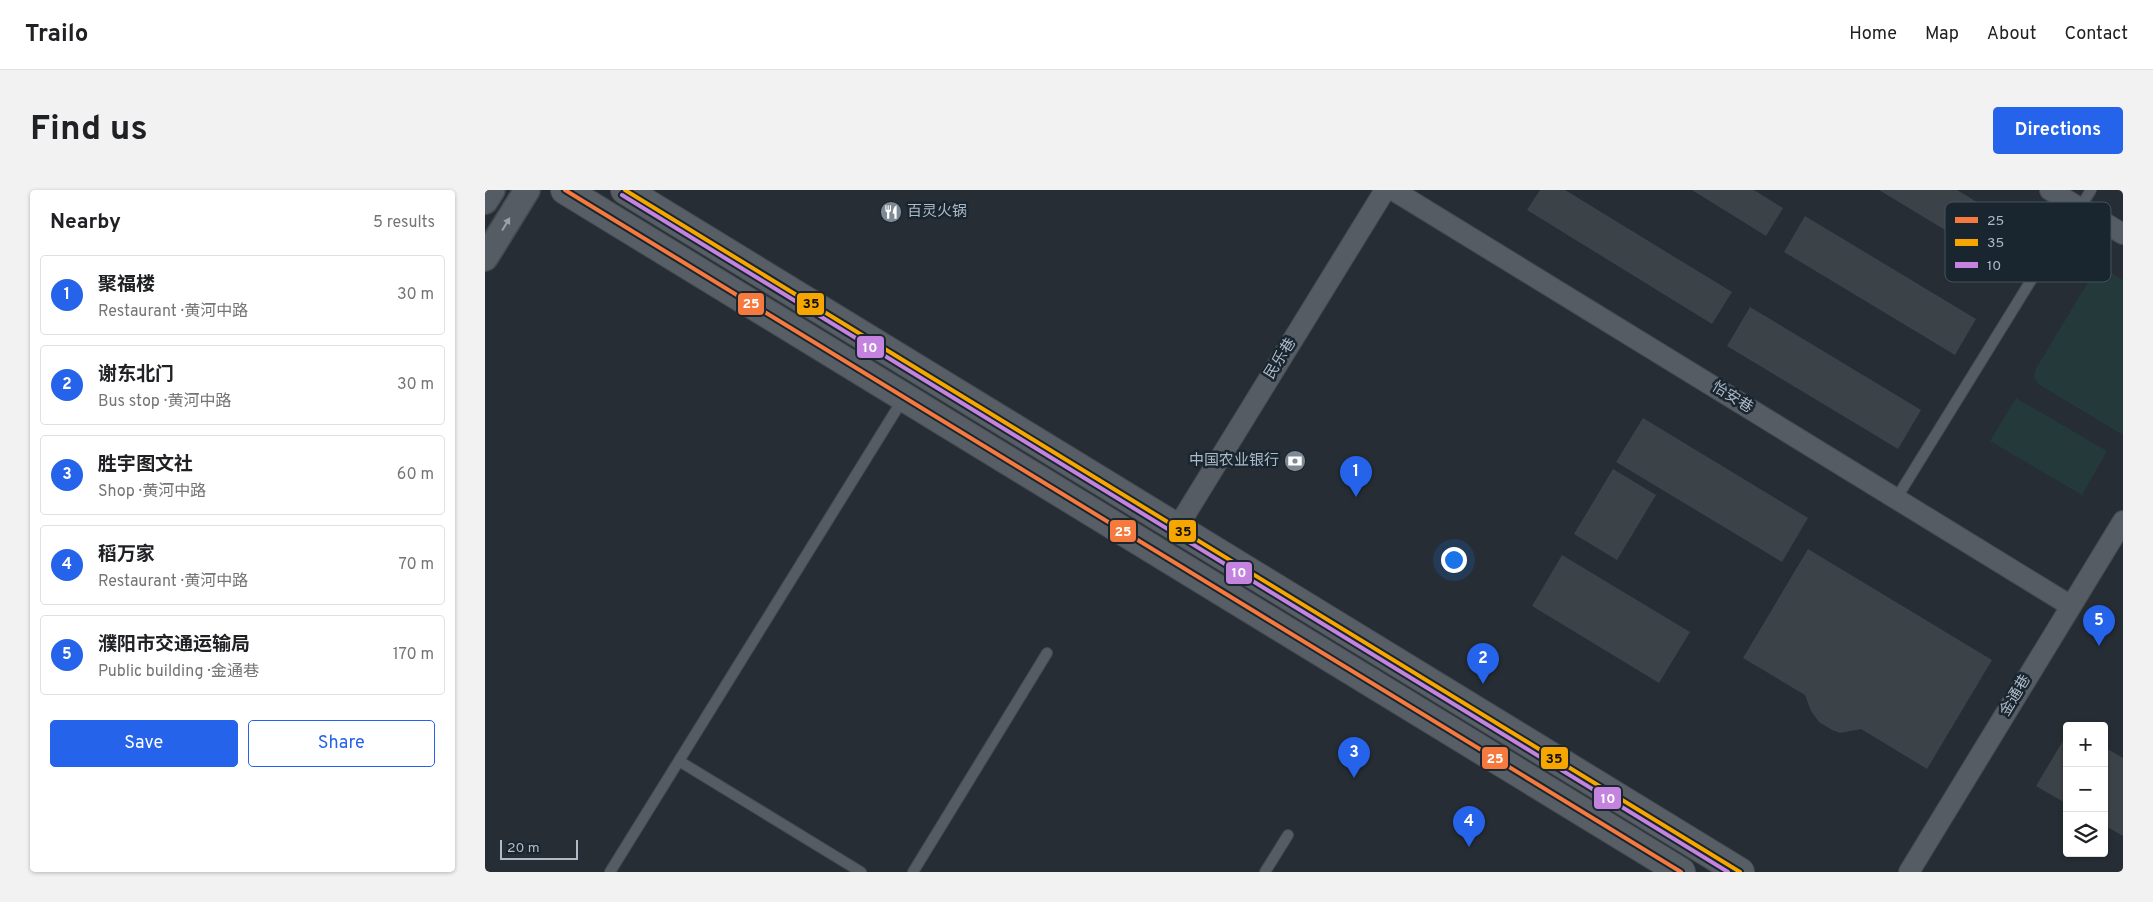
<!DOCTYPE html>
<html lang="en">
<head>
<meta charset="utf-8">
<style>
  body { margin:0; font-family:Overpass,"Noto Sans SC",sans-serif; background:#f2f2f2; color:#202124 }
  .controls { position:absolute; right:15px; bottom:15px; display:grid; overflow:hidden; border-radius:5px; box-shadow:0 1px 4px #0004 }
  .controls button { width:45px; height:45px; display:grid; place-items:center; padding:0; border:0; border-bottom:1px solid #e0e0e0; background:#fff; color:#202124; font:25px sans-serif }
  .scale { position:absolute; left:15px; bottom:12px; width:78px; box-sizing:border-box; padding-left:5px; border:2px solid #aebac7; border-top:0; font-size:14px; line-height:18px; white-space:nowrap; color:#aebac7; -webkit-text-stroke:4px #19252f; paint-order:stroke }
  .you { position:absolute; left:968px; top:369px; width:18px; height:18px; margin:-12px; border:4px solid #fff; border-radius:50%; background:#1a73e8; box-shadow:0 0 0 8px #1a73e833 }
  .badge { display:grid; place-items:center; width:32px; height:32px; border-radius:50%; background:#2563eb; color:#fff; font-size:16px; font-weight:700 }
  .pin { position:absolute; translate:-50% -41px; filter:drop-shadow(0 1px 2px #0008) }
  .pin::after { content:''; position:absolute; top:26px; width:18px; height:15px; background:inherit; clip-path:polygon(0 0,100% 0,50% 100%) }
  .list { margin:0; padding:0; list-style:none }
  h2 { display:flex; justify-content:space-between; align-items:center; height:65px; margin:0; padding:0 20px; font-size:21px }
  h2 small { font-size:16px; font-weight:400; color:#757577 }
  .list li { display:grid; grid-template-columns:32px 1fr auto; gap:15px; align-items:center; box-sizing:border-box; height:80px; margin:0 10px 10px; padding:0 10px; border:1px solid #e0e0e0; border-radius:5px }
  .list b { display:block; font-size:19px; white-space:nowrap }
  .list p { margin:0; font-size:16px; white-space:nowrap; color:#757577 }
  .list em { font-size:16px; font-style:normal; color:#757577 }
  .actions { display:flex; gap:10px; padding:15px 20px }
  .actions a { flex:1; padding:11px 0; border:1px solid #2563eb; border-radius:5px; text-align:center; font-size:18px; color:#2563eb }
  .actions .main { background:#2563eb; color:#fff }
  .icon { flex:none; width:28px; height:28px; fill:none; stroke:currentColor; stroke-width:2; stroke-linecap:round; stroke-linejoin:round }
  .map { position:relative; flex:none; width:1638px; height:682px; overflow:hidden; border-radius:5px }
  header { display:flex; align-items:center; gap:30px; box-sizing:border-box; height:70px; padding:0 25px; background:#fff; border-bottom:1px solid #e0e0e0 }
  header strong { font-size:24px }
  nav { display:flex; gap:28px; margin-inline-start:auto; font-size:18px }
  .intro { display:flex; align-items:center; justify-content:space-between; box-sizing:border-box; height:120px; padding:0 30px }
  h1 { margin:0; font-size:35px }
  .button { padding:12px 22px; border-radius:5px; background:#2563eb; color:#fff; font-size:18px; font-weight:700 }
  main { display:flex; gap:30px; padding:0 30px }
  aside { flex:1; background:#fff; border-radius:5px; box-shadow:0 1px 4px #0004 }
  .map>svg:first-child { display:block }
  .green { fill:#23393a }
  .building { fill:#3b4248 }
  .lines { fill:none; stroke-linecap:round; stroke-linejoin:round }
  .service-casing { stroke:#44494f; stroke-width:12 }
  .minor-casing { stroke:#44494f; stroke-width:22 }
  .tertiary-casing { stroke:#44494f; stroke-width:28 }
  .primary-casing { stroke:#434a51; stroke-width:30 }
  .service { stroke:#565c63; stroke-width:10 }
  .minor { stroke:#565c63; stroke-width:20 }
  .tertiary { stroke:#565c63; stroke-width:25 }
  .primary { stroke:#585e65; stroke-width:28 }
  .bus-1-casing { stroke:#19252f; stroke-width:8 }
  .bus-2-casing { stroke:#19252f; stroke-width:8 }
  .bus-3-casing { stroke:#19252f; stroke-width:8 }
  .bus-1 { stroke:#f6793e; stroke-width:4 }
  .bus-2 { stroke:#f7a600; stroke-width:4 }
  .bus-3 { stroke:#c483df; stroke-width:4 }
  .oneway { fill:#98a2ae }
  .labels { text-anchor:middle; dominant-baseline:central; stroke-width:5; stroke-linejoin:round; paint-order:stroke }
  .poi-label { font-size:15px; fill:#aebac7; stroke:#19252f; text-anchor:start }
  .street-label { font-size:15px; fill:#aebac7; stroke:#19252f }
  .key { fill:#19252f; stroke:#46525d; stroke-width:1 }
  .key-label { font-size:14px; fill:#aebac7 }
  .line-badge { stroke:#19252f; stroke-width:2 }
  .badge-label { font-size:14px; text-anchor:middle; font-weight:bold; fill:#fff }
  .pale-badge-label { font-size:14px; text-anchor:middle; font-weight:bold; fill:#111 }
</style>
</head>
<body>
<header>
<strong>Trailo</strong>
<nav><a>Home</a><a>Map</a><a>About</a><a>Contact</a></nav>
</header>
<div class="intro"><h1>Find us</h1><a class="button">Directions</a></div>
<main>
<aside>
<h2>Nearby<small>5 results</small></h2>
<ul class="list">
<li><span class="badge">1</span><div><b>聚福楼</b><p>Restaurant · 黄河中路</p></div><em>30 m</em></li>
<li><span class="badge">2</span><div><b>谢东北门</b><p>Bus stop · 黄河中路</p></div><em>30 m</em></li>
<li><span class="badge">3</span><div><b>胜宇图文社</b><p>Shop · 黄河中路</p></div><em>60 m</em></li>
<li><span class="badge">4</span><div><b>稻万家</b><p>Restaurant · 黄河中路</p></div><em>70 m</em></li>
<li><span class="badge">5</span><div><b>濮阳市交通运输局</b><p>Public building · 金通巷</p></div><em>170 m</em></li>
</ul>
<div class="actions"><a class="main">Save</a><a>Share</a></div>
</aside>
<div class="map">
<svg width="1638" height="682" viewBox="0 0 1638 682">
  <rect width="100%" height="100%" fill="#262d34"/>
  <!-- green -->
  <path class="green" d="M1611,79L1623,81L1638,90V245L1553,194L1549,188L1550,180Z
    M1531,208L1622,261L1597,305L1505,251Z"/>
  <!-- building -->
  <path class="building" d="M1055,0H1080L1247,102L1227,134L1042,20Z
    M1207,0H1269L1298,18L1281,46Z
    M1394,0H1472L1543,43L1523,78Z
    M1320,26L1491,129L1470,165L1299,62Z
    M1265,117L1436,220L1413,259L1242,156Z
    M1158,228L1323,328L1297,372L1131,272Z
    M1128,279L1171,305L1132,370L1089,344Z
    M1323,359L1507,470L1442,579L1376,539L1355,543L1347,540L1334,532L1326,521L1320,505L1258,468Z
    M1077,365L1205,442L1174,493L1047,416Z
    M1582,544V614L1551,596Z
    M1619,557L1638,568V646L1619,635Z"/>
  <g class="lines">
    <!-- service casing -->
    <g class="service-casing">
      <path id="service" d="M1595,18L1606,0
        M1411,309L1592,16
        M194,571L376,682
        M125,682L418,209
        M428,682L562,463
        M780,682L803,645"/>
    </g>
    <!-- minor casing -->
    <g class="minor-casing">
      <path id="minor" d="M908,0L1586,416
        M1565,0L1638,44
        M692,338L900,0
        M1424,682L1638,331"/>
    </g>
    <!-- tertiary casing -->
    <g class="tertiary-casing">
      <path id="tertiary" d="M0,11L7,0
        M0,68L42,0"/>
    </g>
    <!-- primary casing -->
    <g class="primary-casing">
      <path id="primary" d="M80,0L1196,682
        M140,0L1255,682"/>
    </g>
    <!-- service -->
    <use href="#service" class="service"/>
    <!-- minor -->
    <use href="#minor" class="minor"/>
    <!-- tertiary -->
    <use href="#tertiary" class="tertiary"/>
    <!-- primary -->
    <use href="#primary" class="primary"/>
    <!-- bus-1 casing -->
    <g class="bus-1-casing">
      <path id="bus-1" d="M80,0L1196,682"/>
    </g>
    <!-- bus-2 casing -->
    <g class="bus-2-casing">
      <path id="bus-2" d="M140,0L1255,682"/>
    </g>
    <!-- bus-3 casing -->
    <g class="bus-3-casing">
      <path id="bus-3" d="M137,5L1243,682"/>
    </g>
    <!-- bus-1 -->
    <use href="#bus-1" class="bus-1"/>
    <!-- bus-2 -->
    <use href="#bus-2" class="bus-2"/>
    <!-- bus-3 -->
    <use href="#bus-3" class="bus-3"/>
  </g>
  <!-- one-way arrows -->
  <defs><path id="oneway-solid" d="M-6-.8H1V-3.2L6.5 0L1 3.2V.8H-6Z" transform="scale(1.25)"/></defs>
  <use class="oneway" href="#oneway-solid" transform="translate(21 34) rotate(-59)"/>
  <!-- icons -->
  <defs>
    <g id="restaurant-disc" transform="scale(1.125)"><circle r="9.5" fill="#7e8994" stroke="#19252f"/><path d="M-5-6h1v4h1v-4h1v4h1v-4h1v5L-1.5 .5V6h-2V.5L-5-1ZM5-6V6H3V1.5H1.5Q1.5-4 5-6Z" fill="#fff"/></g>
    <g id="bank-disc" transform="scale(1.125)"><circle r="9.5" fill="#7e8994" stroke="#19252f"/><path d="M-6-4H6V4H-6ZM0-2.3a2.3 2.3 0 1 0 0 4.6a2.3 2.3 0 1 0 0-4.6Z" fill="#fff"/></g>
  </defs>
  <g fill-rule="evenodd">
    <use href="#restaurant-disc" x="406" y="22"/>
    <use href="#bank-disc" x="810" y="271"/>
  </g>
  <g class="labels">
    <!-- poi labels -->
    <g class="poi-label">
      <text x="422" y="22">百灵火锅</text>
      <text x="794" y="271" text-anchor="end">中国农业银行</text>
    </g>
    <!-- street labels -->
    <g class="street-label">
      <text transform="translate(796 169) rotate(-58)">民乐巷</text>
      <text transform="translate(1247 208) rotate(32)">怡安巷</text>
      <text transform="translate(1531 506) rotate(-59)">金通巷</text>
    </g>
  </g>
  <!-- legend -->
  <rect x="1460" y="12" width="166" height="80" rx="8" class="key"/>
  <rect x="1470" y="27" width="23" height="6" fill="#f6793e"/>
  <rect x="1470" y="49" width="23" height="7" fill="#f7a600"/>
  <rect x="1470" y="72" width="23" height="6" fill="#c483df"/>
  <g class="key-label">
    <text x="1502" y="35">25</text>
    <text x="1502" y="57">35</text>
    <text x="1502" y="80">10</text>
  </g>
  <g class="line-badge">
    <rect x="252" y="102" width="28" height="24" rx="5" fill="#f6793e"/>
    <rect x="311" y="102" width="29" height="24" rx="5" fill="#f7a600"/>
    <rect x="371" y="145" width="29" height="24" rx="5" fill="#c483df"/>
    <rect x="624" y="329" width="28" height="24" rx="5" fill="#f6793e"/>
    <rect x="683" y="329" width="29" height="24" rx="5" fill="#f7a600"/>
    <rect x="740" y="371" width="28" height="24" rx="5" fill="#c483df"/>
    <rect x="996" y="556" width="28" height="24" rx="5" fill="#f6793e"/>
    <rect x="1055" y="556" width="29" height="24" rx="5" fill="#f7a600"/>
    <rect x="1108" y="596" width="29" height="24" rx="5" fill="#c483df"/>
  </g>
  <g class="badge-label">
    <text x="266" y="118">25</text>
    <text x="385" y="162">10</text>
    <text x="638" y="346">25</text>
    <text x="754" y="387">10</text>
    <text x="1010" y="573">25</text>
    <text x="1123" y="613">10</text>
  </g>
  <g class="pale-badge-label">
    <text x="326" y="118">35</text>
    <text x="698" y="346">35</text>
    <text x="1069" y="573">35</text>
  </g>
</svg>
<div class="controls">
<button>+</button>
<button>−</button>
<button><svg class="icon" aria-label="layers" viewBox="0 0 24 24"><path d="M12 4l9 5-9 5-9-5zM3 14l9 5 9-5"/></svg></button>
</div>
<div class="scale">20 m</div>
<div class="you"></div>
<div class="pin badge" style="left:871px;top:307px">1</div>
<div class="pin badge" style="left:998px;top:494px">2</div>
<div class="pin badge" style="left:869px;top:588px">3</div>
<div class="pin badge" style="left:984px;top:657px">4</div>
<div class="pin badge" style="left:1614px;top:456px">5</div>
</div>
</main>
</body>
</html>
